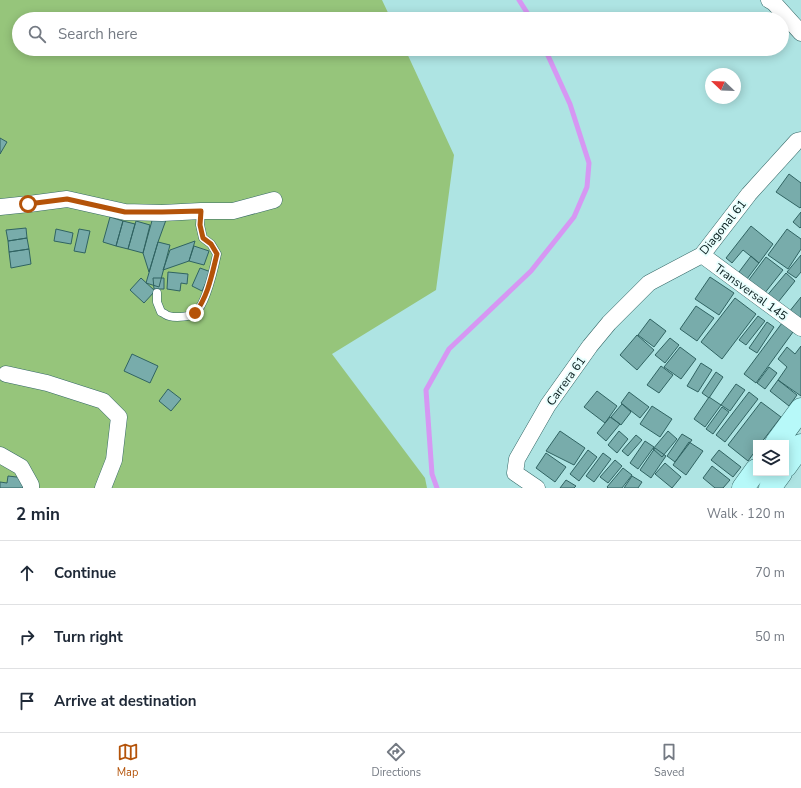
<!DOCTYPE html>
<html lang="en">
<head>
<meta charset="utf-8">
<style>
  body { margin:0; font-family:"Nunito Sans",sans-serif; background:#f6f6f7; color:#1f2937 }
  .controls { position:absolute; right:12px; bottom:12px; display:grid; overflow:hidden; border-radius:0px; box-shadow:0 2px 10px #0003 }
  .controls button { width:36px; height:36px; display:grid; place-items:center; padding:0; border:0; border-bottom:1px solid #e0e1e3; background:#fff; color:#1f2937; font:20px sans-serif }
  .compass { position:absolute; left:705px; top:68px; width:36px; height:36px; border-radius:50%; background:#fff; box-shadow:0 2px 10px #0003; rotate:293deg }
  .stop { position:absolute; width:12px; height:12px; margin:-9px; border:3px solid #b45309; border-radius:50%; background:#fff }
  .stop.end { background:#b45309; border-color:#fff; box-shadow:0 1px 4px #0008 }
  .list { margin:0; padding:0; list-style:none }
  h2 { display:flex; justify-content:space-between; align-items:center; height:52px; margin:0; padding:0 16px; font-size:17px }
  h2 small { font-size:13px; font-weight:400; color:#747a83 }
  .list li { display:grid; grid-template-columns:26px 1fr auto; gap:12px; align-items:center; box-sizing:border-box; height:64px; padding:0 16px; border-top:1px solid #e0e1e3 }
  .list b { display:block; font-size:15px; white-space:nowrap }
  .list em { font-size:13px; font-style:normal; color:#747a83 }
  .icon { flex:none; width:22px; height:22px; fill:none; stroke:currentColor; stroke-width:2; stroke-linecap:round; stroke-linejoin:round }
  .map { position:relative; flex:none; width:801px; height:488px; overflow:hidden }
  .search { position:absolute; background:#fff; box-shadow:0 2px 10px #0003; left:12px; right:12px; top:12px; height:44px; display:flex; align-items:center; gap:10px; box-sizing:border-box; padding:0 14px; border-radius:22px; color:#747a83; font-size:15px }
  .sheet { height:244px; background:#fff }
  nav { display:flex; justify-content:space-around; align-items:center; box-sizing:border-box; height:56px; border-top:1px solid #e0e1e3; background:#fff; font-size:11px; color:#747a83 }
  nav a { display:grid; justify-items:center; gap:2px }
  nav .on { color:#b45309 }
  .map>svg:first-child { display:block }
  .green { fill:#96c57b }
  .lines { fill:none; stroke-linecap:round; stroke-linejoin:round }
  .stream { stroke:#d697f3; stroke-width:5 }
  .building { fill:#78acab; stroke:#306362 }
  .lane-casing { stroke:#356867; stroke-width:9 }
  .street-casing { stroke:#356867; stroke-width:17 }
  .secondary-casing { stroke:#356867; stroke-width:23 }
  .lane { stroke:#fff; stroke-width:8 }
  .street { stroke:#fff; stroke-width:16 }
  .secondary { stroke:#b7f9f9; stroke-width:22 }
  .route { stroke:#b45309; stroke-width:5 }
  .labels { text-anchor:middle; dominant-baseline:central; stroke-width:4; stroke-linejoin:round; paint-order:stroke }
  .street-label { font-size:12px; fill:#051a1a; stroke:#e9fefd }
</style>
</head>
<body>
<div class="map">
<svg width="801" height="488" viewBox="0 0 801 488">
  <rect width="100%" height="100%" fill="#aee4e3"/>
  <!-- green -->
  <path class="green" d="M0,0H382L391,19H19V49H405L454,155L436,290L332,354L425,478L427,488H0Z"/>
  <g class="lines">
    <!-- stream -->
    <path class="stream" d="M519,0L531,19
      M437,488L432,474L426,390L449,349L531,271L574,217L587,187L589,163L570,104L545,49"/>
  </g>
  <!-- building -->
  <path class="building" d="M0,138L7,142L0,154Z
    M789,174L801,183V207L800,208L776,192Z
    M801,212V227L800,228L793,222Z
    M110,217L123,221L116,246L103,242Z
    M153,217L166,220L158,242L149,272L143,253Z
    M123,221L135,224L128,249L116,246Z
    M136,221L150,225L143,253L128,249Z
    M751,226L773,244L759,263L743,250L732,263L726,258Z
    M26,228L27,238L8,241L6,230Z
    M56,229L73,233L71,244L54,241Z
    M79,229L90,231L85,253L74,251Z
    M787,229L801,239V249L788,269L768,255Z
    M27,238L29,249L9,252L8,241Z
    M195,241L189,261L163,270L170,250Z
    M158,242L170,245L159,287L146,283Z
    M194,246L209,251L204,265L189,261Z
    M29,249L31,264L11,268L9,252Z
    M801,255V272L796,278L787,272Z
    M751,256L759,263L747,279L739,272Z
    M766,257L783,270L764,294L748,281Z
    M200,268L211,272L202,291L192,286Z
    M168,272L188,274L187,284L181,283L180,291L167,289Z
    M786,273L795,281L775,306L765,298Z
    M710,277L734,293L719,315L695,299Z
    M141,278L155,291L144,303L130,290Z
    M153,278H164V289H154Z
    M801,297V319L789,312Z
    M735,298L756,314L722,359L701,342Z
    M696,306L714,318L697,341L680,329Z
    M758,316L765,321L746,345L739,340Z
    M650,319L666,331L654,347L638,335Z
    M767,322L774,327L757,353L749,348Z
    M782,323L793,332L756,383L744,374Z
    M637,335L654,350L637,370L620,355Z
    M670,338L679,345L665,363L655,355Z
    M801,346V396L778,380L787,367L778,359L787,347L795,354Z
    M680,347L696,359L681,379L664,367Z
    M132,354L158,366L150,383L124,371Z
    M701,363L712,370L698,392L687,386Z
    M661,366L673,375L659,393L647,385Z
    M769,367L777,373L765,389L757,383Z
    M716,372L723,377L709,398L702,393Z
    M778,380L797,395L789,406L770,391Z
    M736,384L745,390L730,411L721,405Z
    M168,389L181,399L171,411L159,401Z
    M597,391L617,406L605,423L584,407Z
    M629,392L649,407L640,418L621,403Z
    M749,392L758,399L725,442L716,435Z
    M709,397L721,405L705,427L694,419Z
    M761,402L781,417L761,443H756V450L748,461L728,445Z
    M622,404L631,412L621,425L611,417Z
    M652,406L672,419L660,437L640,424Z
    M722,407L729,412L713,434L706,429Z
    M610,417L620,424L606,441L597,433Z
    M560,431L585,448L574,465L546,451Z
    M619,431L628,439L617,453L608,445Z
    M668,431L677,439L662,457L653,449Z
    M682,434L692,440L675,462L667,456Z
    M636,435L642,440L628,456L622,451Z
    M645,441L654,447L638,469L630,463Z
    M689,442L703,451L686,475L673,465Z
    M655,448L666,456L651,478L640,470Z
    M588,450L597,457L579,481L570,474Z
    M719,450L741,467L733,477L711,460Z
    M546,453L566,467L555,482L536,468Z
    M603,453L611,459L594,482L586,476Z
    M615,460L622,466L608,483L600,477Z
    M665,463L681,477L672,488L655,474Z
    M712,466L730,480L723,488H715L703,478Z
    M623,468L632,475L622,488H608L607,487Z
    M8,476L25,478L23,488H0V482L7,483Z
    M632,476L642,482L638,488H624Z
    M566,480L576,486L574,488H560Z"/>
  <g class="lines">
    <!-- lane casing -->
    <g class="lane-casing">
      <path id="lane" d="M157,293V302L161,312C164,313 167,316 169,316C176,318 192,317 196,312C206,303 214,268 217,254L211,244L203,238L200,225L201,211"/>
    </g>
    <!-- street casing -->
    <g class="street-casing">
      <path id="street" d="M769,0L774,3L801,33
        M0,207L29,204L67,199L125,212L162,213L201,211H233L274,200
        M702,255L801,328
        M6,374L47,383L103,401L119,417L114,460L103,488
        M0,455L21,467L31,485V488
        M537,488L515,473L517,459L548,405L590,346L609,323L649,283L702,255L749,194L797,141L801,140"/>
    </g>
    <!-- secondary casing -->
    <g class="secondary-casing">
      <path id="secondary" d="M776,443L801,409
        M786,466L801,445
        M743,488L756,470
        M770,488L781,473"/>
    </g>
    <!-- lane -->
    <use href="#lane" class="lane"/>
    <!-- street -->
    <use href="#street" class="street"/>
    <!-- secondary -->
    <use href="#secondary" class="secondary"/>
  </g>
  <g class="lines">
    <!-- route -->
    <path class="route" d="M28,204L67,199L125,212H162L201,211L200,225L203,238L211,244L217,254C212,274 208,297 195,313"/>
  </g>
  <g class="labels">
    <!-- street labels -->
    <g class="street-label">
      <text transform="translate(723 227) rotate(-51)">Diagonal 61</text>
      <text transform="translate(751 292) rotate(36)">Transversal 145</text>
      <text transform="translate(566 381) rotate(-54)">Carrera 61</text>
    </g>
  </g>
</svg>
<div class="controls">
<button><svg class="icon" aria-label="layers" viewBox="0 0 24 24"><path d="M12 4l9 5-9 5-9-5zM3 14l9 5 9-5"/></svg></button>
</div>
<svg class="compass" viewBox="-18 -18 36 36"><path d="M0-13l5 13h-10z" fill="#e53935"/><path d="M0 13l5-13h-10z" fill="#747a83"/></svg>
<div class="stop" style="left:28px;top:204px"></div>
<div class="stop end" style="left:195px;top:313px"></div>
<div class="search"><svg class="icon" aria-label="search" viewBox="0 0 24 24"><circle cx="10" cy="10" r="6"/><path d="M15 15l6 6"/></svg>Search here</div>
</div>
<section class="sheet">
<h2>2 min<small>Walk · 120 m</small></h2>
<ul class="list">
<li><svg class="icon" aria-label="ahead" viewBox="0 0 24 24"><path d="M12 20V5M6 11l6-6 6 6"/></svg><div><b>Continue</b></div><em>70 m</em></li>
<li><svg class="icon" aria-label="right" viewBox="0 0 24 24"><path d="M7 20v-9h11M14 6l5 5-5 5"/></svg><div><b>Turn right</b></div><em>50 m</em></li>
<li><svg class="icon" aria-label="arrive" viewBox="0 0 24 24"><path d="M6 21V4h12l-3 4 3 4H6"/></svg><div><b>Arrive at destination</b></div></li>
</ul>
</section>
<nav>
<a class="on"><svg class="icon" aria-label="map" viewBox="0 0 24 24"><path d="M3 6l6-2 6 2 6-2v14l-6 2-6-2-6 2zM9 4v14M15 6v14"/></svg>Map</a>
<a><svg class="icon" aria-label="directions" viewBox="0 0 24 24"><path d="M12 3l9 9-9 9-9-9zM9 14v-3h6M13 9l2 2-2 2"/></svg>Directions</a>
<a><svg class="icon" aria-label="saved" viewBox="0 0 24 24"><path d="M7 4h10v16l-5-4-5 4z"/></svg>Saved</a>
</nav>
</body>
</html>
